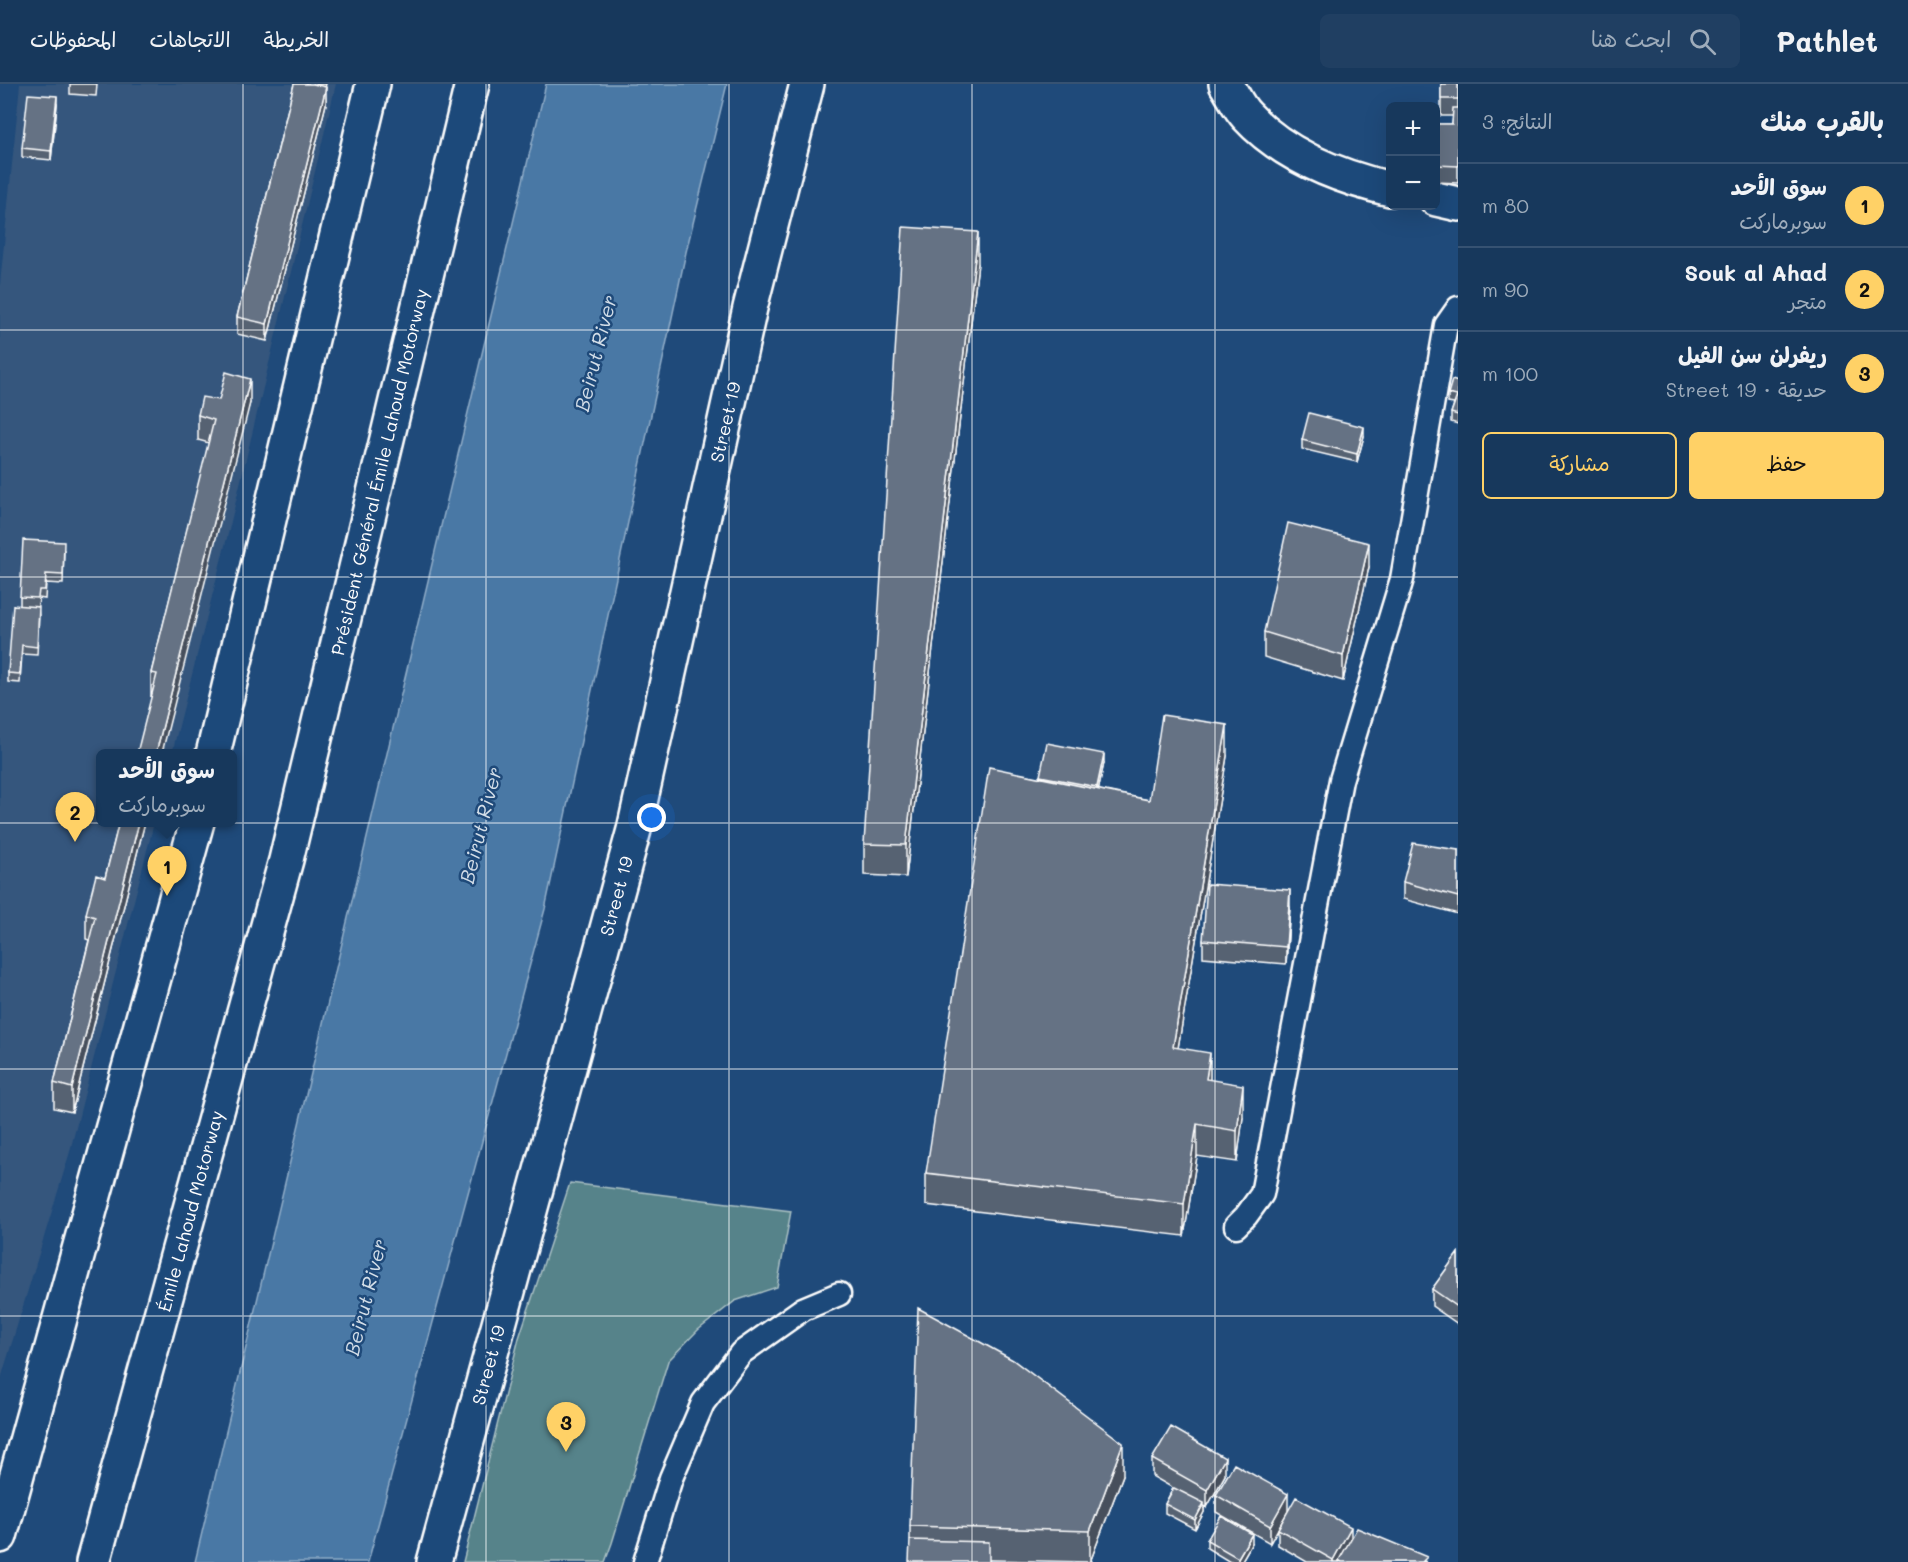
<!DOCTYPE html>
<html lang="ar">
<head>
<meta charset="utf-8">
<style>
  body { margin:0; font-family:Mali,"Playpen Sans Arabic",sans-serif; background:#203f62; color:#f1f3f6; direction:rtl }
  .controls { position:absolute; right:18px; top:18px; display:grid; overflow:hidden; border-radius:9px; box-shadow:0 6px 24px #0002 }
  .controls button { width:54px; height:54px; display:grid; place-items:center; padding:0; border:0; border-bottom:2px solid #365272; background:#17385c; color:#f1f3f6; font:30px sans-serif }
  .you { position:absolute; left:652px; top:734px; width:21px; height:21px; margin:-15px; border:4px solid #fff; border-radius:50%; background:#1a73e8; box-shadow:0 0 0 9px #1a73e833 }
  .badge { display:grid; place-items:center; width:39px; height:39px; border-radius:50%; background:#ffd166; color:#111; font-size:20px; font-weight:700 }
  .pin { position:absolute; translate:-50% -50px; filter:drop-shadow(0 2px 3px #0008) }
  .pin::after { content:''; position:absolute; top:32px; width:21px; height:18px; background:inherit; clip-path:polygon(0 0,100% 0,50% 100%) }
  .popup { position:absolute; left:96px; top:665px; width:141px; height:78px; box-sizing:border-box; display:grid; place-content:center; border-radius:9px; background:#17385c; filter:drop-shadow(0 2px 4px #0005); font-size:20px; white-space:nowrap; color:#9eacbb }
  .popup b { font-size:22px; color:#f1f3f6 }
  .popup::after { content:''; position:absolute; left:50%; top:100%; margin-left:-12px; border:12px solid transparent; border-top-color:#17385c }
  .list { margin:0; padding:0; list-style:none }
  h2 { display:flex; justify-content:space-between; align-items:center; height:78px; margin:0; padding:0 24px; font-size:26px }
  h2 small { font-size:20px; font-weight:400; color:#9eacbb }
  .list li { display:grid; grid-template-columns:39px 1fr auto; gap:18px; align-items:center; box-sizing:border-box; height:84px; padding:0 24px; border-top:2px solid #365272 }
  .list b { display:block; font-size:22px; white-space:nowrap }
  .list p { margin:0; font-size:20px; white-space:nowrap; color:#9eacbb }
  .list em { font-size:20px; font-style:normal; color:#9eacbb }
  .actions { display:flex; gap:12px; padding:18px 24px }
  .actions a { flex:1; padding:14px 0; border:2px solid #ffd166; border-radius:9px; text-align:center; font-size:21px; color:#ffd166 }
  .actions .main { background:#ffd166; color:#111 }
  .icon { flex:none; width:33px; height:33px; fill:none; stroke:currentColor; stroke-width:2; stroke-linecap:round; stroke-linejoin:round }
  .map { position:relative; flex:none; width:1458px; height:1478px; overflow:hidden; direction:ltr }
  header { display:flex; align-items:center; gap:36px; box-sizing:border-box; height:84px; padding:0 30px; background:#17385c; border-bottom:2px solid #365272 }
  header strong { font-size:28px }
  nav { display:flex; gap:33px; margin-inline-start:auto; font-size:21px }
  .search { width:420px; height:54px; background:#203f62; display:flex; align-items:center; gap:15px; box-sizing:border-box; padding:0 21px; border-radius:9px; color:#9eacbb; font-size:22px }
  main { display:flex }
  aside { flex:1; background:#17385c }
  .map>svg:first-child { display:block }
  .built { fill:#34567d }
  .green { fill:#57838a; stroke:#abc1c4; stroke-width:1.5 }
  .water { fill:#4978a5; stroke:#92aec9; stroke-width:1.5 }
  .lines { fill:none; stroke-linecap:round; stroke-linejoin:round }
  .service-casing { stroke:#fff; stroke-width:27 }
  .minor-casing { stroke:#fff; stroke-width:38 }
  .tertiary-casing { stroke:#fff; stroke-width:38 }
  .motorway-casing { stroke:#fff; stroke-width:38 }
  .service { stroke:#1f4a7a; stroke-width:22 }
  .minor { stroke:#1f4a7a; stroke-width:33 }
  .tertiary { stroke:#1f4a7a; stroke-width:33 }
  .motorway { stroke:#1f4a7a; stroke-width:33 }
  .wall { fill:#576272; stroke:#fff; stroke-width:1.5 }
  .shaded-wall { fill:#47505c; stroke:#fff; stroke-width:1.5 }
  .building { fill:#657284; stroke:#fff; stroke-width:1.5 }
  .grid { fill:none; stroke:#fff; stroke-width:1.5; stroke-opacity:0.55 }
  .labels { text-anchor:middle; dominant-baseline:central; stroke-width:5; stroke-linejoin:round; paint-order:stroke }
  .street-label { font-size:18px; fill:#fff; stroke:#1f4a7a }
  .water-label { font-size:20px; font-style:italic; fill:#d2dde8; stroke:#1f4a7a }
</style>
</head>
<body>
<header>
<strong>Pathlet</strong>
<div class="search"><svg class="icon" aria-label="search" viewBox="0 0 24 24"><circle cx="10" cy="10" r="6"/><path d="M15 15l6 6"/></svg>ابحث هنا</div>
<nav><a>الخريطة</a><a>الاتجاهات</a><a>المحفوظات</a></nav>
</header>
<main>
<aside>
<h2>بالقرب منك<small>النتائج: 3</small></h2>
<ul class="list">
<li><span class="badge">1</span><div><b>سوق الأحد</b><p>سوبرماركت</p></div><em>80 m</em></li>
<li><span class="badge">2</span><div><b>Souk al Ahad</b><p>متجر</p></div><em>90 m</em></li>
<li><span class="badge">3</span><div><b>ريفرلن سن الفيل</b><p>حديقة · Street 19</p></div><em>100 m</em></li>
</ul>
<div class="actions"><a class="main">حفظ</a><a>مشاركة</a></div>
</aside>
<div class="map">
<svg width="1458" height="1478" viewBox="0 0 1458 1478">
  <rect width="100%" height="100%" fill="#1f4a7a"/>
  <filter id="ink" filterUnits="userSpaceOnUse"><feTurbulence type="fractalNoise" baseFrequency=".0167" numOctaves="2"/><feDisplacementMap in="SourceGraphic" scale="12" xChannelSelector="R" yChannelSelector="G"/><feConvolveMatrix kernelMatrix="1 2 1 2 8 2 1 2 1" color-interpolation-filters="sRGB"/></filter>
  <g filter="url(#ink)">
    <!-- built -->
    <path class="built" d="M20,0H336L229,446L172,669L101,670V738L154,739L69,1071L0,1298V200Z"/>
    <!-- green -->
    <path class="green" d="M570,1099L791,1127L777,1203L735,1217L698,1246L668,1277L612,1459L605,1478H463L519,1254Z"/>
    <!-- water -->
    <path class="water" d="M546,0H727L686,168L545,825L368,1478H195Z"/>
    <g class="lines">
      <!-- service casing -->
      <g class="service-casing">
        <path id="service" d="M1236,1142L1246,1132L1262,1110L1341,696L1402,495L1446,241L1458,224
          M645,1478L671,1394L703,1319L741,1269L803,1225L839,1210"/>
      </g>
      <!-- minor casing -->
      <g class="minor-casing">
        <path id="minor" d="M1226,0C1233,10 1238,23 1247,32C1283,71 1339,93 1390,105
          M1436,115L1458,120"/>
      </g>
      <!-- tertiary casing -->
      <g class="tertiary-casing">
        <path id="tertiary" d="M434,1478L634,746L750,224L807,0"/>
      </g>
      <!-- motorway casing -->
      <g class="motorway-casing">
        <path id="motorway" d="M213,670L373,0
          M0,1452L197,738
          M93,1478L286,776L472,0"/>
      </g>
      <!-- service -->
      <use href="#service" class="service"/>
      <!-- minor -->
      <use href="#minor" class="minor"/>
      <!-- tertiary -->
      <use href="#tertiary" class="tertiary"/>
      <!-- motorway -->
      <use href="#motorway" class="motorway"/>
    </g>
    <!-- wall -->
    <path class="wall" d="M70,0H97L96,12L70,10Z
      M294,0H326L325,3L326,20L267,257L237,250V233Z
      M1441,0H1458V99L1436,98V40H1452L1453,32H1441Z
      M57,21L51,76L22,73V64Z
      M978,179L906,793L864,791V760Z
      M1458,298V340L1451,338V329L1454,320L1448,319V310Z
      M219,316L250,319L151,613V589L209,359L198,356V331Z
      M1364,352L1357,378L1302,365V356Z
      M64,467L63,500L46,499L45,515L39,514L38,523L39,532L37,571L22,570L20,599L8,598V589L20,521V513Z
      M1369,483L1343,597L1264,573V548Z
      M1227,672L1178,964L1210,996L1243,1033L1237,1078L1197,1072L1184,1152L926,1121V1089L1040,692L1104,679L1098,706L1149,716Z
      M119,738H145L72,1028L54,1024V999L89,856L86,855V830L105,794Z
      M1458,766V830L1403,815V798Z
      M1290,823L1286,880L1203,873V856Z
      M1458,1169V1240L1432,1222V1205Z
      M1152,1375L1225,1391L1207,1423L1204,1422V1428L1195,1445L1165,1429V1420L1173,1404L1152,1392Z
      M1123,1391L1090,1478L989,1476V1478L910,1456V1442Z
      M1216,1411L1288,1427L1270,1459L1216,1428Z
      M1278,1445L1351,1455L1427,1478H1307L1278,1461Z
      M1207,1456L1252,1459L1241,1478H1230L1207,1464Z"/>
    <!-- shaded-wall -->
    <path class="shaded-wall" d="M326,3V20L267,257V240Z
      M57,12V21L51,76V67Z
      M978,148V179L906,793V761Z
      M250,295V319L162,669H156Z
      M1364,343V352L1357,378V370Z
      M1369,459V483L1343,597V572Z
      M1227,641V672L1173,994V963Z
      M1104,670V679L1097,712V703Z
      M139,738H145L72,1028V1004Z
      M1290,806V823L1286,880V863Z
      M1210,969V1000L1206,995Z
      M1243,1001V1033L1237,1078V1047Z
      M1197,1040V1072L1184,1152V1120Z
      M1123,1359V1391L1090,1478V1447Z
      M1225,1374V1391L1207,1423V1406Z
      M1288,1410V1427L1270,1459V1442Z
      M1204,1419V1428L1195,1445V1436Z
      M1351,1443V1460L1339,1476V1478H1333V1476Z
      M1252,1450V1459L1241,1478H1238V1474Z"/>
    <!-- building -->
    <path class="building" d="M294,0H313L326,3L267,240L237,233Z
      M1441,0H1458V15H1441Z
      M28,10L57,12L51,67L22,64Z
      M1453,24H1458V82L1436,81V40H1452Z
      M903,143L978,148L906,761L864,760Z
      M226,288L250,295L156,669H137L157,590L151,589L214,336L198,331L202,313L219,316Z
      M1452,296L1458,298V331L1451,329L1457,312L1448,310Z
      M1309,329L1364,343L1357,370L1302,356Z
      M1288,439L1369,459L1343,572L1264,548Z
      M23,456L64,458L63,491L46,490L45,506H39L38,514L20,513Z
      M13,521L39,523L37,563L22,561L20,590L8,589Z
      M1162,631L1227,641L1173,963L1210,969L1206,995L1243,1001L1237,1047L1197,1040L1184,1120L926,1089L989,683L1149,716Z
      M1047,659L1104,670L1097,703L1040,692Z
      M119,738H139L72,1004L54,999L95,833L86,830L96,791L105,794Z
      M1413,759L1458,766V813L1403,798Z
      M1207,800L1290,806L1286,863L1203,856Z
      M1458,1169V1223L1432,1205Z
      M918,1224L1013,1276L1123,1359L1090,1447L910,1442Z
      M1171,1343L1225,1374L1207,1406L1152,1375Z
      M1234,1380L1288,1410L1270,1442L1216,1411Z
      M1174,1404L1204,1419L1195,1436L1165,1420Z
      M1296,1413L1351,1443L1333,1476L1278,1445Z
      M1221,1432L1252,1450L1238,1474L1207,1456Z
      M1357,1444L1427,1473L1422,1478H1342L1339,1476Z
      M910,1456L989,1458V1478H909Z"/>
  </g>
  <!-- grid -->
  <path class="grid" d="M243,0V1478M486,0V1478M729,0V1478M972,0V1478M1215,0V1478M0,246H1458M0,493H1458M0,739H1458M0,985H1458M0,1232H1458"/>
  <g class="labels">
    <!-- street labels -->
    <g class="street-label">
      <text transform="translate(725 338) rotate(-77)">Street 19</text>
      <text transform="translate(379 388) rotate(-77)">Président Général Émile Lahoud Motorway</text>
      <text transform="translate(616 812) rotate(-75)">Street 19</text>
      <text transform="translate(190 1127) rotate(-75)">Émile Lahoud Motorway</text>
      <text transform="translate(488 1281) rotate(-75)">Street 19</text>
    </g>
    <!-- water labels -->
    <g class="water-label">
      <text transform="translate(595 269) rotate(-76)">Beirut River</text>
      <text transform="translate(480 741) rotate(-76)">Beirut River</text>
      <text transform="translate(365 1213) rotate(-76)">Beirut River</text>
    </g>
  </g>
</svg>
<div class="controls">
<button>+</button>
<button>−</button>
</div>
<div class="you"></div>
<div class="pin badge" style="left:167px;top:812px">1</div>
<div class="popup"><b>سوق الأحد</b>سوبرماركت</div>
<div class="pin badge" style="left:75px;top:758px">2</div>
<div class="pin badge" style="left:566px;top:1368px">3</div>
</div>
</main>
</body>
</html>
